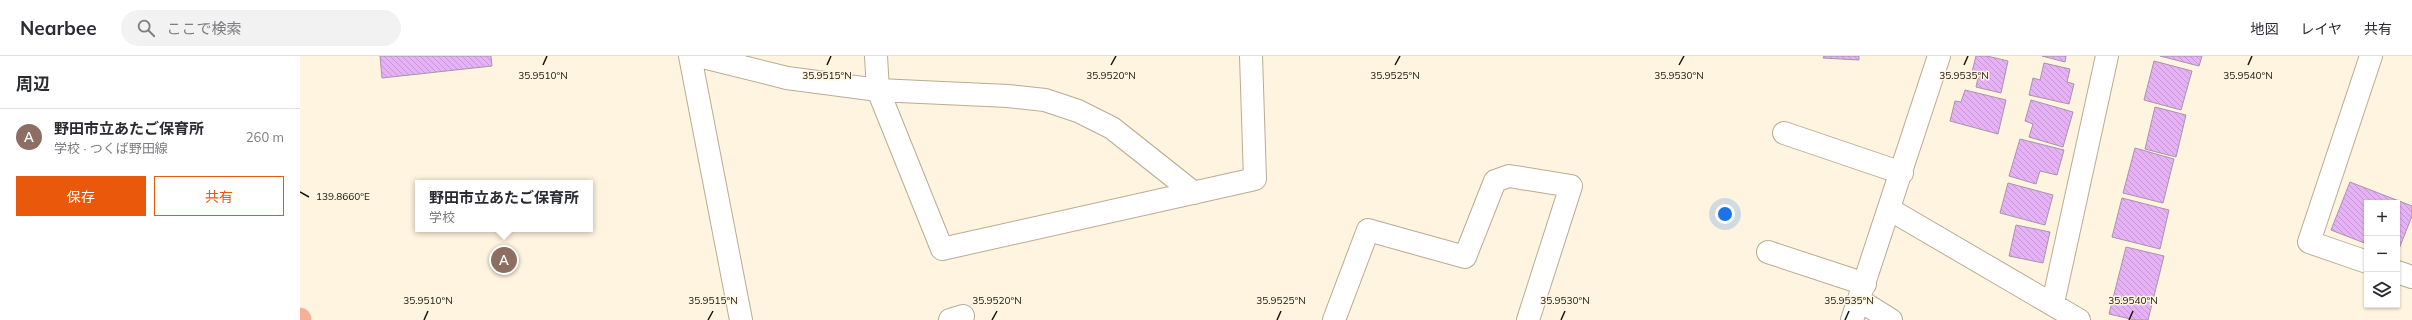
<!DOCTYPE html>
<html lang="ja">
<head>
<meta charset="utf-8">
<style>
  body { margin:0; font-family:Mulish,"Noto Sans JP",sans-serif; background:#f2f2f3; color:#2b2b33 }
  .controls { position:absolute; right:12px; bottom:12px; display:grid; overflow:hidden; border-radius:0px; box-shadow:0 1px 3px #0004 }
  .controls button { width:36px; height:36px; display:grid; place-items:center; padding:0; border:0; border-bottom:1px solid #e1e1e2; background:#fff; color:#2b2b33; font:20px sans-serif }
  .you { position:absolute; left:1425px; top:158px; width:14px; height:14px; margin:-10px; border:3px solid #fff; border-radius:50%; background:#1a73e8; box-shadow:0 0 0 6px #1a73e833 }
  .badge { display:grid; place-items:center; width:26px; height:26px; border-radius:50%; background:#ea580c; color:#fff; font-size:13px; font-weight:700 }
  .pin { position:absolute; translate:-50% -50%; border:2px solid #fff; box-shadow:0 1px 4px #0006 }
  .popup { position:absolute; left:115px; top:124px; width:178px; height:52px; box-sizing:border-box; display:grid; place-content:center; border-radius:0px; background:#fff; filter:drop-shadow(0 1px 3px #0005); font-size:13px; white-space:nowrap; color:#7c7c81 }
  .popup b { font-size:15px; color:#2b2b33 }
  .popup::after { content:''; position:absolute; left:50%; top:100%; margin-left:-8px; border:8px solid transparent; border-top-color:#fff }
  .list { margin:0; padding:0; list-style:none }
  h2 { display:flex; justify-content:space-between; align-items:center; height:52px; margin:0; padding:0 16px; font-size:17px }
  h2 small { font-size:13px; font-weight:400; color:#7c7c81 }
  .list li { display:grid; grid-template-columns:26px 1fr auto; gap:12px; align-items:center; box-sizing:border-box; height:56px; padding:0 16px; border-top:1px solid #e1e1e2 }
  .list b { display:block; font-size:15px; white-space:nowrap }
  .list p { margin:0; font-size:13px; white-space:nowrap; color:#7c7c81 }
  .list em { font-size:13px; font-style:normal; color:#7c7c81 }
  .actions { display:flex; gap:8px; padding:12px 16px }
  .actions a { flex:1; padding:9px 0; border:1px solid #ea580c; border-radius:0px; text-align:center; font-size:14px; color:#ea580c }
  .actions .main { background:#ea580c; color:#fff }
  .icon { flex:none; width:22px; height:22px; fill:none; stroke:currentColor; stroke-width:2; stroke-linecap:round; stroke-linejoin:round }
  .map { position:relative; flex:none; width:2112px; height:264px; overflow:hidden }
  header { display:flex; align-items:center; gap:24px; box-sizing:border-box; height:56px; padding:0 20px; background:#fff; border-bottom:1px solid #e1e1e2 }
  header strong { font-size:19px }
  nav { display:flex; gap:22px; margin-inline-start:auto; font-size:14px }
  .search { width:280px; height:36px; background:#f2f2f3; display:flex; align-items:center; gap:10px; box-sizing:border-box; padding:0 14px; border-radius:22px; color:#7c7c81; font-size:15px }
  main { display:flex }
  aside { flex:1; background:#fff }
  .map>svg:first-child { display:block }
  .building { fill:url(#building-back-hatch); stroke:#a695ab }
  .lines { fill:none; stroke-linecap:round; stroke-linejoin:round }
  .minor-casing { stroke:#b9ac94; stroke-width:24 }
  .major-casing { stroke:#e4e3e2; stroke-width:24 }
  .minor { stroke:#fff; stroke-width:22 }
  .major { stroke:#f5b096; stroke-width:22 }
  .ticks { fill:none; stroke:#1b160d; stroke-width:1.5 }
  .ticks-label { font-size:10px; text-anchor:middle; fill:#1b160d; stroke:#fff4e0; stroke-width:3; stroke-linejoin:round; paint-order:stroke }
</style>
</head>
<body>
<header>
<strong>Nearbee</strong>
<div class="search"><svg class="icon" aria-label="search" viewBox="0 0 24 24"><circle cx="10" cy="10" r="6"/><path d="M15 15l6 6"/></svg>ここで検索</div>
<nav><a>地図</a><a>レイヤ</a><a>共有</a></nav>
</header>
<main>
<aside>
<h2>周辺<small></small></h2>
<ul class="list">
<li><span class="badge" style="background:#8d6e63">A</span><div><b>野田市立あたご保育所</b><p>学校 · つくば野田線</p></div><em>260 m</em></li>
</ul>
<div class="actions"><a class="main">保存</a><a>共有</a></div>
</aside>
<div class="map">
<svg width="2112" height="264" viewBox="0 0 2112 264">
  <defs>
    <pattern id="building-back-hatch" width="6" height="6" patternUnits="userSpaceOnUse"><rect width="6" height="6" fill="#e6b2f5"/><path d="M-1 5l2 2M0 0l6 6M5-1l2 2" fill="none" stroke="#c598d1"/></pattern>
  </defs>
  <rect width="100%" height="100%" fill="#fff4e0"/>
  <!-- building -->
  <path class="building" d="M80,0H191L192,10L82,22Z
    M1524,0H1559V4L1523,2Z
    M1676,0H1687L1708,5L1701,37L1676,31L1678,22L1671,20Z
    M1742,0H1766L1765,6Z
    M1860,0H1902L1899,10Z
    M1854,5L1892,15L1881,54L1844,44Z
    M1744,7L1770,13L1767,26L1774,28L1769,48L1729,39L1733,22L1740,24Z
    M1665,34L1706,44L1698,78L1650,65L1655,45L1661,46Z
    M1731,44L1773,56L1763,91L1729,81L1733,68L1725,65Z
    M1855,51L1886,59L1876,101L1845,93Z
    M1720,83L1764,94L1757,119L1740,115L1736,128L1709,120Z
    M1835,92L1874,103L1863,147L1823,137Z
    M2050,126L2112,150V160L2097,198V147H2067V188L2031,174Z
    M1708,127L1753,139L1745,169L1700,157Z
    M1822,142L1869,154L1860,193L1812,181Z
    M1716,169L1750,176L1743,207L1709,200Z
    M1826,191L1864,200L1848,264H1835L1809,258Z"/>
  <g class="lines">
    <!-- minor casing -->
    <g class="minor-casing">
      <path id="minor" d="M390,0L441,264
        M399,0L487,22L578,34L708,40L745,44L778,55L812,72L894,137
        M576,0L578,34L642,193L955,123L951,0
        M1484,77L1602,117
        M1589,153L1779,264
        M1468,196L1565,228
        M2067,206L2009,186L2071,0
        M2097,216L2112,221
        M1559,244L1591,264
        M1753,247L1807,0
        M650,264L663,260
        M1034,264L1068,174L1165,201L1195,125L1209,120L1271,130L1228,264
        M1552,264L1639,0"/>
    </g>
    <!-- major casing -->
    <g class="major-casing">
      <path id="major" d="M0,263V264"/>
    </g>
    <!-- minor -->
    <use href="#minor" class="minor"/>
    <!-- major -->
    <use href="#major" class="major"/>
  </g>
  <!-- ticks -->
  <path class="ticks" d="M243,9L247,0M527,9L531,0M811,9L816,0M1095,9L1100,0M1379,9L1384,0M1664,9L1668,0M1948,9L1952,0M0,136L9,141M124,264L128,255M408,264L413,255M692,264L697,255M977,264L981,255M1261,264L1265,255M1545,264L1549,255M1829,264L1833,255"/>
  <g class="ticks-label">
    <text x="243" y="23">35.9510°N</text>
    <text x="527" y="23">35.9515°N</text>
    <text x="1095" y="23">35.9525°N</text>
    <text x="811" y="23">35.9520°N</text>
    <text x="1379" y="23">35.9530°N</text>
    <text x="1664" y="23">35.9535°N</text>
    <text x="1948" y="23">35.9540°N</text>
    <text x="43" y="144">139.8660°E</text>
    <text x="128" y="248">35.9510°N</text>
    <text x="413" y="248">35.9515°N</text>
    <text x="697" y="248">35.9520°N</text>
    <text x="981" y="248">35.9525°N</text>
    <text x="1265" y="248">35.9530°N</text>
    <text x="1549" y="248">35.9535°N</text>
    <text x="1833" y="248">35.9540°N</text>
  </g>
</svg>
<div class="controls">
<button>+</button>
<button>−</button>
<button><svg class="icon" aria-label="layers" viewBox="0 0 24 24"><path d="M12 4l9 5-9 5-9-5zM3 14l9 5 9-5"/></svg></button>
</div>
<div class="you"></div>
<div class="pin badge" style="left:204px;top:204px;background:#8d6e63">A</div>
<div class="popup"><b>野田市立あたご保育所</b>学校</div>
</div>
</main>
</body>
</html>
